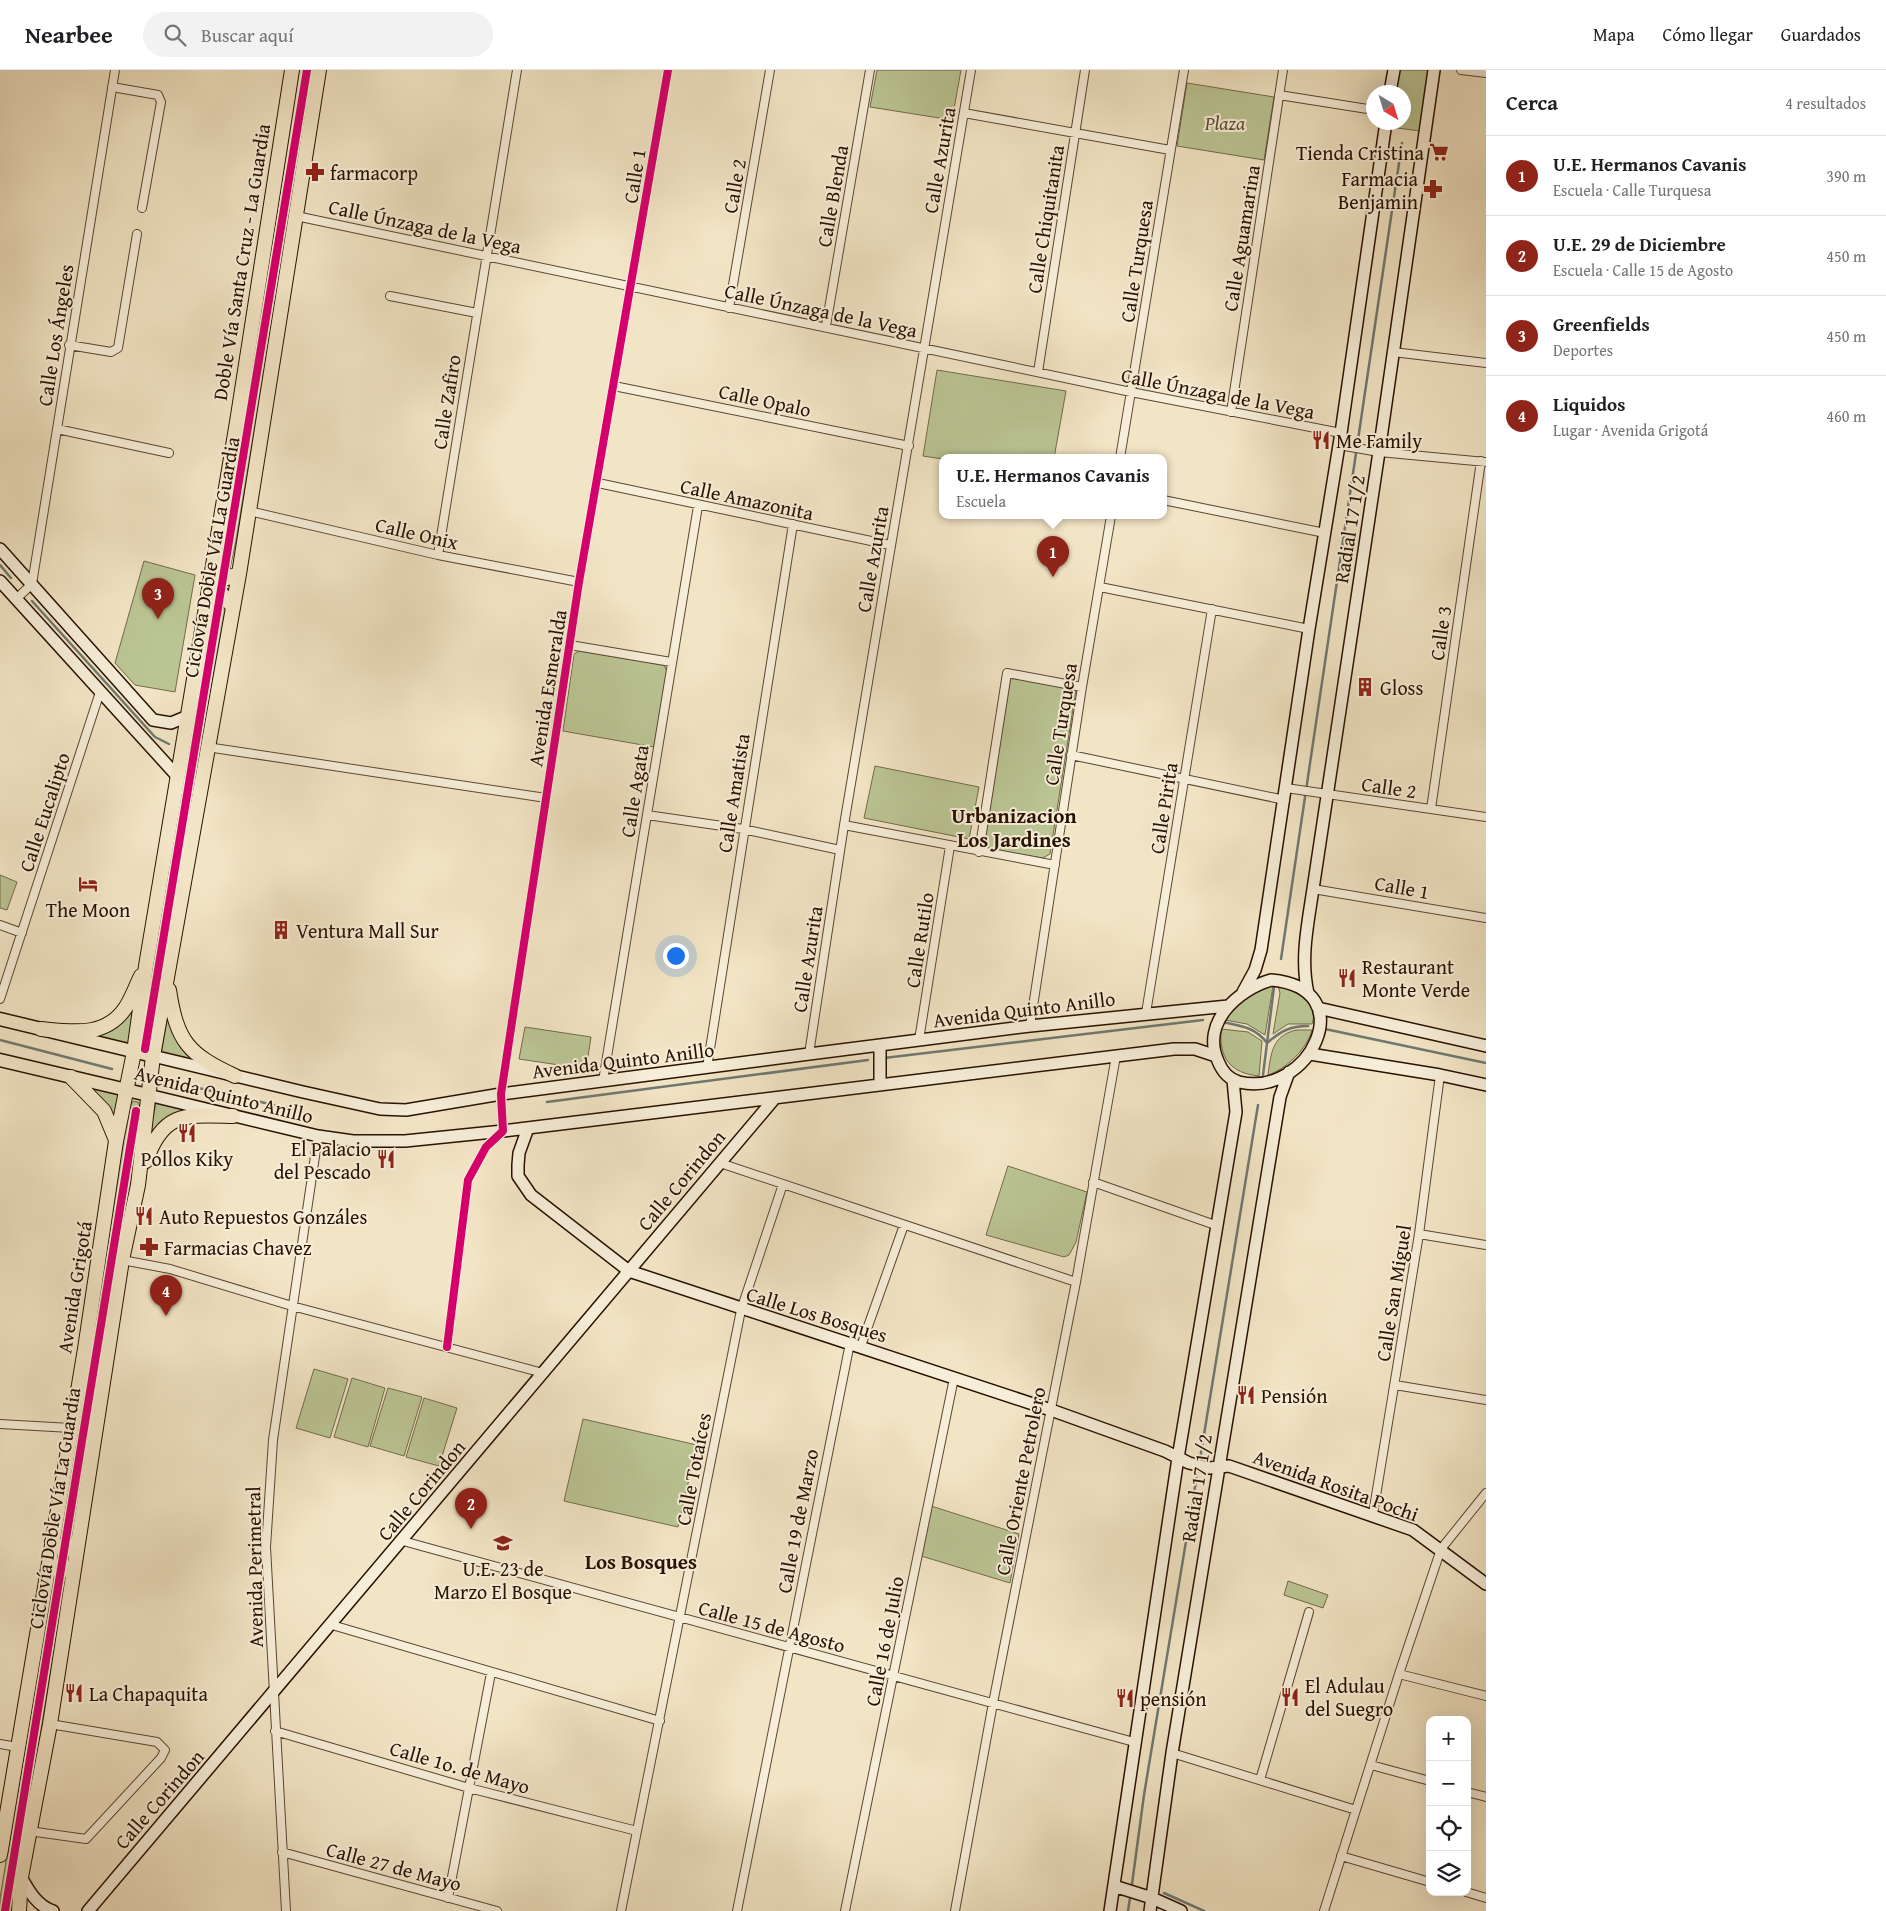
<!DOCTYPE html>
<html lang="es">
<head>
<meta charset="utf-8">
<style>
  body { margin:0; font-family:"Gentium Book Plus",serif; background:#f2f2f2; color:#202124 }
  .controls { position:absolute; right:15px; bottom:15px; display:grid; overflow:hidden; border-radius:10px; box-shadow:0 5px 20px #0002 }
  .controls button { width:45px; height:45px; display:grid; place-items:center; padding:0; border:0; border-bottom:1px solid #e0e0e0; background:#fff; color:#202124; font:25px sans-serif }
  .compass { position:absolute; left:1366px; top:15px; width:45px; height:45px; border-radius:50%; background:#fff; box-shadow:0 5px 20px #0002; rotate:142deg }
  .you { position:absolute; left:675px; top:885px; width:18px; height:18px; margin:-12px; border:4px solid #fff; border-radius:50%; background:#1a73e8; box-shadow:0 0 0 8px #1a73e833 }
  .badge { display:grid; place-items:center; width:32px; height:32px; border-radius:50%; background:#8f2418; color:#fff; font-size:16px; font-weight:700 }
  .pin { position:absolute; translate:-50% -41px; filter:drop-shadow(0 1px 2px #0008) }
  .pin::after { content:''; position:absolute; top:26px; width:18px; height:15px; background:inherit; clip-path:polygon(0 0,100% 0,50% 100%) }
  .popup { position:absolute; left:939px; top:384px; width:228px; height:65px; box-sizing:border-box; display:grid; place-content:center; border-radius:10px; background:#fff; filter:drop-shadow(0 1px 4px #0005); font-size:16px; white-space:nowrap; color:#757577 }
  .popup b { font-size:19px; color:#202124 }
  .popup::after { content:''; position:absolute; left:50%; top:100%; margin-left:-10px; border:10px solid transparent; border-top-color:#fff }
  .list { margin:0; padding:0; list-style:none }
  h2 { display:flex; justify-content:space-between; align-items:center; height:65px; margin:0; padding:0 20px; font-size:21px }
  h2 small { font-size:16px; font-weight:400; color:#757577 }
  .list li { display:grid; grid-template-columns:32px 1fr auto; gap:15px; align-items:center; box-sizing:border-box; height:80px; padding:0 20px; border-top:1px solid #e0e0e0 }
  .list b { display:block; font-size:19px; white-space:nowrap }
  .list p { margin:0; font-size:16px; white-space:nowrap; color:#757577 }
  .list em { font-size:16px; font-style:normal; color:#757577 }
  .icon { flex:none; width:28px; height:28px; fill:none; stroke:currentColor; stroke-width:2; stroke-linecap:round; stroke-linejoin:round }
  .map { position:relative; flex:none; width:1486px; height:1841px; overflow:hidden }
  header { display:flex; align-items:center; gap:30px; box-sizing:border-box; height:70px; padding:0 25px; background:#fff; border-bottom:1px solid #e0e0e0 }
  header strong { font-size:24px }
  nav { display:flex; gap:28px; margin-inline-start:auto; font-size:18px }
  .search { width:350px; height:45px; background:#f2f2f2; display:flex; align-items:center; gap:12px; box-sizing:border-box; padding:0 18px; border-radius:28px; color:#757577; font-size:19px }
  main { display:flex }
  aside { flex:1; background:#fff }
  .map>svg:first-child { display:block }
  .green { fill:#bbc594; stroke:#726b4a }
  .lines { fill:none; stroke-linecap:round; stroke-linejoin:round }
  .stream { stroke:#6f7871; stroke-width:2.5 }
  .street-casing { stroke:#5b4631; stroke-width:10 }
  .secondary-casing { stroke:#291100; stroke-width:14 }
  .primary-casing { stroke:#291100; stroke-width:15 }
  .highway-casing { stroke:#291100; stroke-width:16 }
  .street { stroke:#f7eed9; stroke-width:8 }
  .secondary { stroke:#f7eed9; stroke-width:11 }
  .primary { stroke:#f2e5c5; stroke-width:12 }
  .highway { stroke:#f2e5c5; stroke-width:14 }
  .cycleway-casing { stroke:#f7eed9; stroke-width:11 }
  .cycleway { stroke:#d6006c; stroke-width:8 }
  .labels { text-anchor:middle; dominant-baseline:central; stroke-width:4; stroke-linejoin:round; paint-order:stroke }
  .park-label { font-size:20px; font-style:italic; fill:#5c5034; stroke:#f7eed9 }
  .poi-label { font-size:20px; fill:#291100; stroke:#f7eed9; text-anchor:start }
  .street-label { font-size:20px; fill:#291100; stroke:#f7eed9 }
  .neighbourhood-label { font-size:21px; font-weight:bold; fill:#291100; stroke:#f7eed9 }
</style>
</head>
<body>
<header>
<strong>Nearbee</strong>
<div class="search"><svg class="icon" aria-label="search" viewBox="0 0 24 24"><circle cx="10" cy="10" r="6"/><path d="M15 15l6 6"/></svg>Buscar aquí</div>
<nav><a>Mapa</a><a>Cómo llegar</a><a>Guardados</a></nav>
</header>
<main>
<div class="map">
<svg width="1486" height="1841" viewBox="0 0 1486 1841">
  <rect width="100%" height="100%" fill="#f2e5c5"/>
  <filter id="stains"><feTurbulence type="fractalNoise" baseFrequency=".004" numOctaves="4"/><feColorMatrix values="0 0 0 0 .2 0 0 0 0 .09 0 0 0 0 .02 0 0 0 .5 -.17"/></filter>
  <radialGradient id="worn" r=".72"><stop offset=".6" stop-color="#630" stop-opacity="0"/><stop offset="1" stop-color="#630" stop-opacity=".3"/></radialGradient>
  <!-- green -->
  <path class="green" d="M303,0H315L236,471L229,503L221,502L233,416Z
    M877,0H961L952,50L870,37Z
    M1399,0H1428L1420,61L1390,57L1391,53L1404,52V22H1396Z
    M1187,13L1274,27L1264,90L1177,76Z
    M937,300L1066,321L1054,388L943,389L923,386Z
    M144,491L195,505L175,622L135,615L115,593Z
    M216,529L226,537L205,672L149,983L141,981L213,532Z
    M579,581L664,595L667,601L654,677L563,661L574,584Z
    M1011,606L1076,620L1050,784L1043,788L985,779L983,776Z
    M875,696L979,717L969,769L864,748Z
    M0,805L17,812L7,840L0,838Z
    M1268,916H1273L1265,965L1247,954L1225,950L1243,929Z
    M1278,916C1295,921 1320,931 1312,954H1288L1273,964L1280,923Z
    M138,924L129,977L88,964Z
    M169,939L204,994L161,985Z
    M525,957L591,967L586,999L519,989Z
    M1221,959L1248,962L1262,971L1259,1006C1230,1003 1219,988 1221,959Z
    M1296,960H1312C1307,979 1286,999 1268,1005C1271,983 1272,966 1296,960Z
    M89,1017L120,1021L113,1058Z
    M133,1031L138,1032L141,1038L90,1369L71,1470L67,1475L60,1469L128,1039Z
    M156,1033L197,1042L188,1043L145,1084Z
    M1008,1096L1087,1122L1076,1172L1069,1185L1064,1187L986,1165Z
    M314,1299L348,1309L330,1368L296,1358Z
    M352,1308L385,1318L368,1377L334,1367Z
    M388,1318L422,1327L404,1386L370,1376Z
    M424,1328L457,1338L439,1396L406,1387Z
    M583,1349L697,1375L678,1457L564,1431Z
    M928,1435L1019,1464L1010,1513L918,1485Z
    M56,1500L66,1504L12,1841H0V1828L53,1504Z
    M1288,1511L1328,1525L1323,1538L1284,1525Z"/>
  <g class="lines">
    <!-- stream -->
    <path class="stream" d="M0,495L11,508
      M32,531L155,667L169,674
      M1281,889L1402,73
      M1222,952C1241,956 1255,957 1267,973C1281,961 1290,956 1308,956
      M1325,959L1486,993
      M0,970L112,999
      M884,988L1203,950
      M1263,1005L1274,917
      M172,1012L296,1040
      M547,1032L868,990
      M1200,1389L1258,1035
      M1132,1814L1144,1725L1197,1405
      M1164,1823L1204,1841
      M1128,1841L1130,1828"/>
    <!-- street casing -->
    <g class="street-casing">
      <path id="street" d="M1461,0L1486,3
        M112,17L158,25L161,32L142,138
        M1279,25L1374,40
        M964,43L1170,80
        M296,146L1131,322L1341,363
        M390,226L477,243
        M729,238L770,0
        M826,256L870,0
        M69,275L111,282L118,278L137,164
        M1393,282L1486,293
        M1038,302L1085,0
        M614,316L909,376
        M1231,342L1283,0
        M57,359L169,383
        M1339,375L1379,382L1486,392
        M1120,388L1184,0
        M598,413L890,475
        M1163,430L1325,463
        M249,441L438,485L579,512
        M438,485L517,0
        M1100,517L1309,559
        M16,529L32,514L115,0
        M570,575L671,592
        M207,677L546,728
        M1071,685L1285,730
        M1286,718L1486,747
        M1431,739L1481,391
        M647,745L743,759L840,780
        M844,755L1055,795
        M979,782L1007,603L1082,617
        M1313,819L1486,848
        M0,855L22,863
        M0,929L100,622
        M1146,943L1212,539
        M1030,956L1082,617L1111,446
        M919,970L950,776
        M809,984L844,755L971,0
        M707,998L793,454
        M603,1011L698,436
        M720,1093L1076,1212
        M1093,1112L1218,1156
        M1419,1164L1486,1175
        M122,1190L170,1199L292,1236L543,1303
        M861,1276L904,1155
        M447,1277L468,1110L486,1077L503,1061L501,1024L579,512L668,0
        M1395,1315L1486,1330
        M0,1354L71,1358
        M1373,1444L1419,1164L1440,1005
        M403,1471L1134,1672
        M332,1555L660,1651
        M1399,1604L1486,1626
        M275,1661L469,1718L637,1761
        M0,1674L17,1677
        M1172,1683L1356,1740
        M1371,1695L1430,1711
        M1260,1710L1309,1542
        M1467,1722L1486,1727
        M29,1761L86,1769L161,1688L165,1680L157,1672L50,1654
        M282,1782L497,1841
        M1341,1786L1430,1812
        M1466,1822L1486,1828
        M448,1828L491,1603
        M286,1841L266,1477L273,1370L318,1066
        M621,1841L741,1240L783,1114
        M737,1841L850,1273
        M845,1841L954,1308
        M955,1841L993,1633L1076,1212L1116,986
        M1324,1841L1399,1604L1441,1479L1486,1423"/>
    </g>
    <!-- secondary casing -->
    <g class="secondary-casing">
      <path id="secondary" d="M1390,22L1394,0
        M0,479L153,650L171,653L188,646
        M0,511L178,707
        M1271,910C1364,918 1309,1029 1239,1012C1228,1009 1222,1001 1218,991C1201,953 1237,920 1271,910Z
        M1243,922L1255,900L1261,880L1309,559L1341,363L1386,52
        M1308,923C1300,889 1308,853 1313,819L1379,382L1434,0
        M1318,938L1486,976
        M880,975V1015
        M1310,984L1440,1005L1486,1015
        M153,986L303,1022L380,1039L406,1040L501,1024L809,984L1030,956L1228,936
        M148,1025L318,1066L353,1071H405L503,1061L1174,979H1195L1216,986
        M528,1058L519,1083L518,1095V1106L531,1125L629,1201L1051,1340L1165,1381L1189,1393L1209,1398L1229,1396L1413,1460L1486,1514
        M21,1807C29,1821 37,1836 53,1841
        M1114,1816L1152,1828L1181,1841
        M88,1841L775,1028
        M1110,1841L1178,1388L1236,1042L1233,1010
        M1150,1841L1172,1683L1280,1027L1289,1002"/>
    </g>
    <!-- primary casing -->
    <g class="primary-casing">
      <path id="primary" d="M0,949L153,986
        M0,990L148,1025"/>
    </g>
    <!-- highway casing -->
    <g class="highway-casing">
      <path id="highway" d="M214,493L217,505L224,509L239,504
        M208,530L213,525L221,523L233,537
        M169,920C177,972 188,984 235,1006
        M41,959C72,962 106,968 126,937C132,928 136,916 141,906
        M71,1007L104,1041L116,1070
        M146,1091C163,1041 186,1045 233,1046
        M52,1472L64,1480L71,1478L78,1472
        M47,1503C57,1493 66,1493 73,1506
        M0,1785L85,1279L116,1071L134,982L146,896L237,352L292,0
        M19,1841L21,1807L50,1654L122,1190L138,1115L153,986L239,504L319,0"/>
    </g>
    <!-- street -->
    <use href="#street" class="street"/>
    <!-- secondary -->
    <use href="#secondary" class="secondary"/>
    <!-- primary -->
    <use href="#primary" class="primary"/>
    <!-- highway -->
    <use href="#highway" class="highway"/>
    <!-- cycleway casing -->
    <g class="cycleway-casing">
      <path id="cycleway" d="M145,979L307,0
        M447,1277L468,1110L486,1077L503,1061L501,1024L579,512L668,0
        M5,1841L136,1041"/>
    </g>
    <!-- cycleway -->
    <use href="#cycleway" class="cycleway"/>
  </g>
  <!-- icons -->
  <defs>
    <g id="supermarket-bare" transform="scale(1.5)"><path d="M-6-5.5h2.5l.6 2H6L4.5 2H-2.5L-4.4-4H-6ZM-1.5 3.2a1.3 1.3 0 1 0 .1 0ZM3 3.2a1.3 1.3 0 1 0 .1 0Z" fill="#8f2418" stroke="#f7eed9" stroke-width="2.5" paint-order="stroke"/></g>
    <g id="pharmacy-bare" transform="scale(1.5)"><path d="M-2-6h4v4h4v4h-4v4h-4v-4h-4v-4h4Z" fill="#8f2418" stroke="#f7eed9" stroke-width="2.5" paint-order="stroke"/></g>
    <g id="restaurant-bare" transform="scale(1.5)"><path d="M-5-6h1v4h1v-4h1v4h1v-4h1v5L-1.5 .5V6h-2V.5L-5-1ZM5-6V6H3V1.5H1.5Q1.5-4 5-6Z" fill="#8f2418" stroke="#f7eed9" stroke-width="2.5" paint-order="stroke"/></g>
    <g id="building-bare" transform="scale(1.5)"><path d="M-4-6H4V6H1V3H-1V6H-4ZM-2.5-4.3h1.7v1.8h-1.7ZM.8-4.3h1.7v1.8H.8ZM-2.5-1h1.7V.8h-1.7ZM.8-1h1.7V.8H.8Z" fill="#8f2418" stroke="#f7eed9" stroke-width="2.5" paint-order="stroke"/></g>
    <g id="hotel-bare" transform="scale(1.5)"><path d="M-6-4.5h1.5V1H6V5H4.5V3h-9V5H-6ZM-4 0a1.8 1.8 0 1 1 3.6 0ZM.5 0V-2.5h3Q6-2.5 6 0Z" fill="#8f2418" stroke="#f7eed9" stroke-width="2.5" paint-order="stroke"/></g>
    <g id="school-bare" transform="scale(1.5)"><path d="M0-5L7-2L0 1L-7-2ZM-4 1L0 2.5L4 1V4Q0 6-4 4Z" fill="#8f2418" stroke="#f7eed9" stroke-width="2.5" paint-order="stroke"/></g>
  </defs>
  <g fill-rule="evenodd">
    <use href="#supermarket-bare" x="1439" y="82"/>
    <use href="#pharmacy-bare" x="315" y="102"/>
    <use href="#pharmacy-bare" x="1433" y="119"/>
    <use href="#restaurant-bare" x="1321" y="370"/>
    <use href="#building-bare" x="1365" y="617"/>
    <use href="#hotel-bare" x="88" y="814"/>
    <use href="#building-bare" x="281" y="860"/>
    <use href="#restaurant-bare" x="1347" y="908"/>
    <use href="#restaurant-bare" x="187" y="1063"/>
    <use href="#restaurant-bare" x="386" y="1089"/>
    <use href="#restaurant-bare" x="144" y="1146"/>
    <use href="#pharmacy-bare" x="149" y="1177"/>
    <use href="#restaurant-bare" x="1246" y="1325"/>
    <use href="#school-bare" x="503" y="1473"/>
    <use href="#restaurant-bare" x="74" y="1623"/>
    <use href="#restaurant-bare" x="1290" y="1627"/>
    <use href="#restaurant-bare" x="1125" y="1628"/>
  </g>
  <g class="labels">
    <!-- park labels -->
    <g class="park-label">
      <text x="1225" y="52">Plaza</text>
    </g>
    <!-- poi labels -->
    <g class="poi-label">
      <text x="1424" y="82" text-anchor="end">Tienda Cristina</text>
      <text x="330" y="102">farmacorp</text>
      <text x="1418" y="108" text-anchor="end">Farmacia<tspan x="1418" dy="23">Benjamin</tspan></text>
      <text x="1336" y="370">Me Family</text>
      <text x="1380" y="617">Gloss</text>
      <text x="88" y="839" text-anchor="middle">The Moon</text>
      <text x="296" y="860">Ventura Mall Sur</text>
      <text x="1362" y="896">Restaurant<tspan x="1362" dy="23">Monte Verde</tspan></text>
      <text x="371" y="1078" text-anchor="end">El Palacio<tspan x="371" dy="23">del Pescado</tspan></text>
      <text x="187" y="1088" text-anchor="middle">Pollos Kiky</text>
      <text x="159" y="1146">Auto Repuestos Gonzáles</text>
      <text x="164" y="1177">Farmacias Chavez</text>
      <text x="1261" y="1325">Pensión</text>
      <text x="503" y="1498" text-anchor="middle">U.E. 23 de<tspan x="503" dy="23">Marzo El Bosque</tspan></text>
      <text x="1305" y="1615">El Adulau<tspan x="1305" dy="23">del Suegro</tspan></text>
      <text x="89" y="1623">La Chapaquita</text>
      <text x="1140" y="1628">pensión</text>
    </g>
    <!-- street labels -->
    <g class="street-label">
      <text transform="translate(939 90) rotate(-80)">Calle Azurita</text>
      <text transform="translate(634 106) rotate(-81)">Calle 1</text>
      <text transform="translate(734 116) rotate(-80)">Calle 2</text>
      <text transform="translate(832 126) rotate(-80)">Calle Blenda</text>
      <text transform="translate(1045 149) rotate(-81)">Calle Chiquitanita</text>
      <text transform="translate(425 156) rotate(12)">Calle Únzaga de la Vega</text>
      <text transform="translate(1241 168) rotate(-81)">Calle Aguamarina</text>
      <text transform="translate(1136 191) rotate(-81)">Calle Turquesa</text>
      <text transform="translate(241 192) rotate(-81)">Doble Vía Santa Cruz - La Guardia</text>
      <text transform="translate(821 240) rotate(12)">Calle Únzaga de la Vega</text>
      <text transform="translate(55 265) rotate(-81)">Calle Los Ángeles</text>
      <text transform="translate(1218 323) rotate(11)">Calle Únzaga de la Vega</text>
      <text transform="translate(765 330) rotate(12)">Calle Opalo</text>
      <text transform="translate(446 332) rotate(-81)">Calle Zafiro</text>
      <text transform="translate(747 429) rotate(12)">Calle Amazonita</text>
      <text transform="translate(1349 459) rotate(-81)">Radial 17 1/2</text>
      <text transform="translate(417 463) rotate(13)">Calle Onix</text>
      <text transform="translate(211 487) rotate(-80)">Ciclovía Doble Vía La Guardia</text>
      <text transform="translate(872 489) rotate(-80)">Calle Azurita</text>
      <text transform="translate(1440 563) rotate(-82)">Calle 3</text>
      <text transform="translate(547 618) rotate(-81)">Avenida Esmeralda</text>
      <text transform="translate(1060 654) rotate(-81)">Calle Turquesa</text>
      <text transform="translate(1389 717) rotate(8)">Calle 2</text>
      <text transform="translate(634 721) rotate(-81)">Calle Agata</text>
      <text transform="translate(733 723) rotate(-81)">Calle Amatista</text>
      <text transform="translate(1163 738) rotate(-81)">Calle Pirita</text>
      <text transform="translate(44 742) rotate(-72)">Calle Eucalipto</text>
      <text transform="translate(1402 817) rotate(10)">Calle 1</text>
      <text transform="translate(919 870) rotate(-81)">Calle Rutilo</text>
      <text transform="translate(807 889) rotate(-81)">Calle Azurita</text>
      <text transform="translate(1024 939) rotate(-7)">Avenida Quinto Anillo</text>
      <text transform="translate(623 990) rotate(-7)">Avenida Quinto Anillo</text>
      <text transform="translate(224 1024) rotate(14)">Avenida Quinto Anillo</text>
      <text transform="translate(681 1110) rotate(-50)">Calle Corindon</text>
      <text transform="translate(74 1217) rotate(-81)">Avenida Grigotá</text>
      <text transform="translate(1393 1223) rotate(-81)">Calle San Miguel</text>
      <text transform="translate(817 1244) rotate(17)">Calle Los Bosques</text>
      <text transform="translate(693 1399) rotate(-79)">Calle Totaíces</text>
      <text transform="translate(1020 1411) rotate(-79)">Calle Oriente Petrolero</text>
      <text transform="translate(1336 1415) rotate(20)">Avenida Rosita Pochi</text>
      <text transform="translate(1196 1418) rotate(-81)">Radial 17 1/2</text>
      <text transform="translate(421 1420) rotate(-50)">Calle Corindon</text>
      <text transform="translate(54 1438) rotate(-81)">Ciclovía Doble Vía La Guardia</text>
      <text transform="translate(797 1451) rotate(-79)">Calle 19 de Marzo</text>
      <text transform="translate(254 1497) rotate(-91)">Avenida Perimetral</text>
      <text transform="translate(772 1556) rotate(15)">Calle 15 de Agosto</text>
      <text transform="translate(884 1571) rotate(-79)">Calle 16 de Julio</text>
      <text transform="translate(460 1697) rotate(16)">Calle 1o. de Mayo</text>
      <text transform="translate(159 1729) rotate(-49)">Calle Corindon</text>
      <text transform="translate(394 1796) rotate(15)">Calle 27 de Mayo</text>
    </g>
    <!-- neighbourhood labels -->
    <g class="neighbourhood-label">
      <text x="1014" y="745">Urbanizacion<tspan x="1014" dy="24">Los Jardines</tspan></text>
      <text x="641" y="1491">Los Bosques</text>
    </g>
  </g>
  <rect width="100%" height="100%" filter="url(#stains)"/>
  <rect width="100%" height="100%" fill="url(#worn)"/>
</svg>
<div class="controls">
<button>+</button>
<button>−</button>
<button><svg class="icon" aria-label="locate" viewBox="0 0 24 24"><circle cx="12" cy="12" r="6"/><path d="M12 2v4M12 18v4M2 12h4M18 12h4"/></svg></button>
<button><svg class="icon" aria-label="layers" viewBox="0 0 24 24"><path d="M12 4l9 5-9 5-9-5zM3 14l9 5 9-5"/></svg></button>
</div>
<svg class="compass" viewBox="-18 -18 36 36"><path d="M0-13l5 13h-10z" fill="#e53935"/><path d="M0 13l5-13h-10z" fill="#757577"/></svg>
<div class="you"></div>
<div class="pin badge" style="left:1053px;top:507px">1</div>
<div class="popup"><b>U.E. Hermanos Cavanis</b>Escuela</div>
<div class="pin badge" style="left:471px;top:1459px">2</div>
<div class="pin badge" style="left:158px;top:549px">3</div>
<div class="pin badge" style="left:166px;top:1246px">4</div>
</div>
<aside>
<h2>Cerca<small>4 resultados</small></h2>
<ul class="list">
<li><span class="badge">1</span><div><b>U.E. Hermanos Cavanis</b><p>Escuela · Calle Turquesa</p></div><em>390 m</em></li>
<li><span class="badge">2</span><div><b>U.E. 29 de Diciembre</b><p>Escuela · Calle 15 de Agosto</p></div><em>450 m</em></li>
<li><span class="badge">3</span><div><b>Greenfields</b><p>Deportes</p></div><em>450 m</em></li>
<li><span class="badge">4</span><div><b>Liquidos</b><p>Lugar · Avenida Grigotá</p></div><em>460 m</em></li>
</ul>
</aside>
</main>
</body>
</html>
